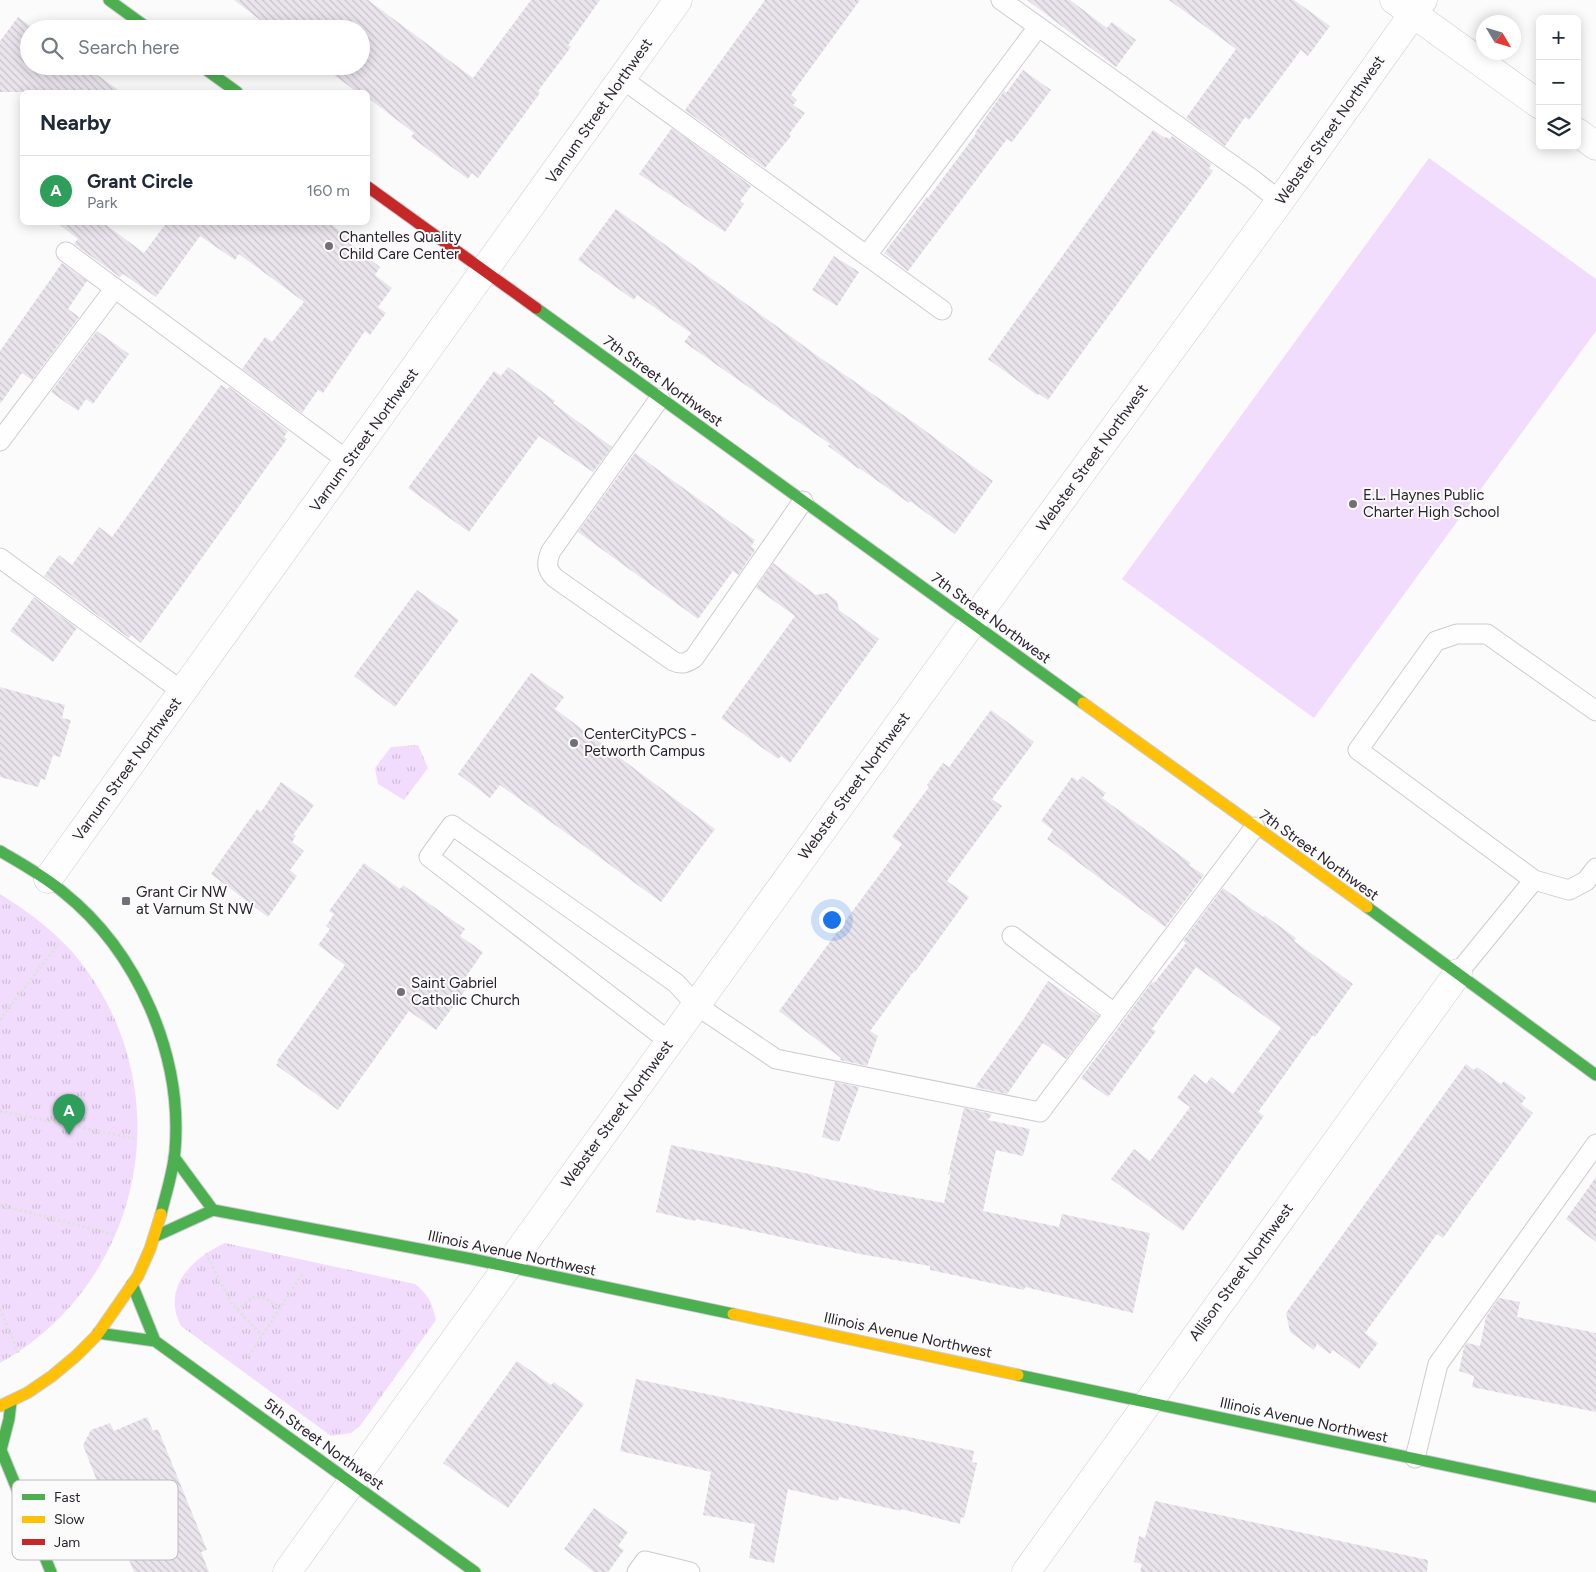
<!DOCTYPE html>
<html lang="en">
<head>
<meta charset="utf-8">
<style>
  body { margin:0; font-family:Figtree,sans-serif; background:#f6f6f7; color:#1f2937 }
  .controls { position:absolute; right:15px; top:15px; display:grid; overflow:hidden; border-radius:8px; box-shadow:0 2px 12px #0003 }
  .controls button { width:45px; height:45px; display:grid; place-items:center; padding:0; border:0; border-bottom:1px solid #e0e1e3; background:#fff; color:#1f2937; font:25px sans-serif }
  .compass { position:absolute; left:1476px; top:15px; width:45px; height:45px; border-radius:50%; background:#fff; box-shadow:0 2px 12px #0003; rotate:128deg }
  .you { position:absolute; left:831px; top:919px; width:18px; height:18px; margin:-12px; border:4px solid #fff; border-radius:50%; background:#1a73e8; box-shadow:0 0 0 8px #1a73e833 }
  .badge { display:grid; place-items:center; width:32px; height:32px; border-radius:50%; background:#0b8043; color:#fff; font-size:16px; font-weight:700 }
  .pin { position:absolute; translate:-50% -41px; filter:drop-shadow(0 1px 2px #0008) }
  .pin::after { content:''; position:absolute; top:26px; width:18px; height:15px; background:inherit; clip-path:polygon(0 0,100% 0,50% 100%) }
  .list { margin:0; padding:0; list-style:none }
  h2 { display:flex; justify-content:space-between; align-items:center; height:65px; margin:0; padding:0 20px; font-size:21px }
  h2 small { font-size:16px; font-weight:400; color:#747a83 }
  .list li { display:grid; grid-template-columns:32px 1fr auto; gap:15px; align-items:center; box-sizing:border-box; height:70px; padding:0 20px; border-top:1px solid #e0e1e3 }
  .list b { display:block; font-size:19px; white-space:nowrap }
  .list p { margin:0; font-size:16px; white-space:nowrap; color:#747a83 }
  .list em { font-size:16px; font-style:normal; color:#747a83 }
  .icon { flex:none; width:28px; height:28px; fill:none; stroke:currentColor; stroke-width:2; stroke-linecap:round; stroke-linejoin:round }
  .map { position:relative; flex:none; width:1596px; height:1572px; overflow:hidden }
  .search { position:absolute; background:#fff; box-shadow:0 2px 12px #0003; left:20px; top:20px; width:350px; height:55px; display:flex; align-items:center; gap:12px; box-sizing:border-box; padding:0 18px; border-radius:28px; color:#747a83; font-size:19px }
  .panel { position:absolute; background:#fff; box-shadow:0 2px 12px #0003; left:20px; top:90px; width:350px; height:135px; border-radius:8px }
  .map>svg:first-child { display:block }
  .park { fill:url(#park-tufts) }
  .pitch { fill:#f2dcfd }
  .building { fill:url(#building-back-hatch) }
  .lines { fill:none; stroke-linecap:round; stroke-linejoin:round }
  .lane-casing { stroke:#cecbd1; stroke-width:21 }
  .street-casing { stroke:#cecbd1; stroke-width:29 }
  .fast-casing { stroke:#cecbd1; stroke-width:13 }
  .slow-casing { stroke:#cecbd1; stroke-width:13 }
  .jam-casing { stroke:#cecbd1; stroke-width:13 }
  .path { stroke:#e0e0e0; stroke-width:3; stroke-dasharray:2.5 2.5; stroke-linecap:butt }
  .lane { stroke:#fefefe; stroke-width:19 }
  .street { stroke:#fefefe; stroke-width:28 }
  .fast { stroke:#4caf50; stroke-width:11 }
  .slow { stroke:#ffc107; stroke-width:11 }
  .jam { stroke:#c62828; stroke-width:11 }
  .poi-dot { fill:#736f76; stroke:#fbfbfb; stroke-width:2 }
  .labels { text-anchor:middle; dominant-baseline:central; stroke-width:4; stroke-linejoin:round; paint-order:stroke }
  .street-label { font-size:15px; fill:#2a232e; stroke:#fbfbfb }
  .poi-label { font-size:15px; fill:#2a232e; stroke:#fbfbfb; text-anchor:start }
  .key { fill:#fbfbfb; stroke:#bcbabe; stroke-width:1 }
  .key-label { font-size:14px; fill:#2a232e }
</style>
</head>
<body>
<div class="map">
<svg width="1596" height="1572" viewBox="0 0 1596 1572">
  <defs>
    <pattern id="park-tufts" width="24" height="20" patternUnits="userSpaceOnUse" patternTransform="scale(1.25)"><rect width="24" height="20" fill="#f2dcfd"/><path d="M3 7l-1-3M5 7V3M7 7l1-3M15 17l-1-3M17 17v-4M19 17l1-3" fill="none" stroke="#d0bcd9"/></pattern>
    <pattern id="building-back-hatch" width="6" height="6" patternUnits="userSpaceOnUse" patternTransform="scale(1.25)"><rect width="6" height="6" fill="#eae5ed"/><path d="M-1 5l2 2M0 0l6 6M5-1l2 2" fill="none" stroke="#c9c4cc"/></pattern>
  </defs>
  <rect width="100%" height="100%" fill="#fbfbfb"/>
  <!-- park -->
  <path class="park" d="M418,745L428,768L404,800L378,784L375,768L391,747Z
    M0,894C32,914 63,937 85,968C181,1098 141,1284 0,1363Z
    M225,1243L415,1284C429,1295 432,1303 436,1320L360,1426L351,1433L331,1436L181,1326C161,1288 192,1258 225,1243Z"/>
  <!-- pitch -->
  <path class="pitch" d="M1429,158L1596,279V331L1314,718L1122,579Z"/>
  <!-- building -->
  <path class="building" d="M234,0H368L473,78L531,0H600L568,45L571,47L538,91L540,93L478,178L472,173L468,179L411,137L414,133L368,98V92H357L322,66H361V29H272Z
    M765,0H860L791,95L797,100L793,105L805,113L789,134L791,136L765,168L685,110Z
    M1027,0H1070L1107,28L1112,22L1136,40L1116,67Z
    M1169,0H1294L1330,26L1308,56L1301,50L1249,120L1245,117L1225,146L1186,118L1236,49Z
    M18,17L34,29H29V66H85L121,92H0V41Z
    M1023,70L1051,90L1012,142L1007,139L908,271L884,253L927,197L928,198L976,134L975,133L1004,91L1006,93Z
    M672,128L751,186L740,201L744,204L725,232L639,174Z
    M1153,130L1165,138L1166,137L1170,139L1172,136L1212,164L1209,168L1213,171L1048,400L1039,394L1037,395L988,359Z
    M616,209L819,357L916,424L993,481L955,534L910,501L909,503L859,468V469L828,446L830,444L684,342L691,333L637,295L634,300L578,260Z
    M56,222H102L144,253L167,222H328L350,239L348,242L380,267L375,275L392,288L378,307L386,313L370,335L365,331L323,393L318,390L302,413L242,369L265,337L272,342L304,302L239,254L235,260L200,236L156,297L123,274L120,277L74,244L78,239Z
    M834,256L859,272L837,306L812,290Z
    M62,263L87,281L68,309L79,317L32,380L22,373L0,404V351Z
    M97,331L129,354L93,404L86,399L78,411L51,392Z
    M508,367L555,401L553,403L612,447L593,472L539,436L469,532L408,488L494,371L501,376Z
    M221,385L227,389L229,387L288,431L284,437L287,439L141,643L131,635L129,638L44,576L59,555L72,565L99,527L112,537Z
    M635,453L755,540L751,546L755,550L738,575L733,571L698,619L578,532Z
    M773,563L816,595L827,593L837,601L839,610L879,639L790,763L781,756L778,759L721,718L795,616L756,588Z
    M417,590L459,620L395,707L354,676Z
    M34,597L77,628L53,662L10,631Z
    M531,673L564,697L555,709L715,829L661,902L500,785L490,798L458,774Z
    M0,687L65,705L62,718L71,720L60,757L53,755L45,780L41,778L38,787L0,777Z
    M991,710L1034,742L992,799L1002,806L947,881L969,897L915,972L914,971L870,1031L878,1036L867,1066L840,1060L841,1058L779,1011L902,844L892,837L929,787L927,785L943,763L949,767Z
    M1082,776L1106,793L1102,798L1191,863L1189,865L1204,875L1165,927L1047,839L1053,830L1041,821L1072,777L1078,781Z
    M281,782L314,805L293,835L296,836L292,842L304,851L290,870L297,876L268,917L211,874L257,809L261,812Z
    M364,863L400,889L403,885L465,929L460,936L483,952L463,981L469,985L436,1030L409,1011L338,1110L276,1065L278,1063L277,1061L345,965L318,945L330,929L326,926L334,914L329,911Z
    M1223,888L1263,917L1264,915L1296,938L1294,941L1353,984L1315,1037L1313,1035L1258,1112L1264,1116L1183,1231L1111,1179L1134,1149L1150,1161L1190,1107L1177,1098L1194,1074L1206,1084L1211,1077L1233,1094L1281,1028L1196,967L1152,1029L1156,1031L1108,1097L1081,1078L1152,982L1154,983L1186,943L1183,941Z
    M1048,981L1099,1016L1066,1059L1043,1043L1007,1094L975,1087L1023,1020Z
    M1466,1064L1474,1070L1477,1067L1501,1084L1504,1081L1526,1098L1521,1104L1533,1113L1443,1238L1437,1234L1365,1333L1378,1343L1359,1369L1333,1350L1330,1354L1317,1344L1314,1350L1290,1332L1286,1313Z
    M835,1082L859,1087L839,1142L822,1137Z
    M964,1108L992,1114L988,1120L1030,1129L1023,1156L996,1150L983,1211L1059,1227L1062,1214L1150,1233L1133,1313L1025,1287L1024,1290L930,1270V1266L860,1254L696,1219L695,1221L656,1212L671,1145L814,1175V1176L873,1189V1190L944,1203L951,1172L948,1175Z
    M1596,1177V1242L1566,1219Z
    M1499,1298L1520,1302L1517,1317L1596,1333V1412L1472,1387L1474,1376L1459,1371L1464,1347L1467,1343L1480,1346L1486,1317Z
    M517,1361L551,1385L554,1382L584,1404L508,1508L443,1463Z
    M636,1379L974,1451L972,1462L977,1463L964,1518L961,1517L960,1524L901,1509V1511L839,1497L838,1501L788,1489L774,1563L749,1558L755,1524L703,1515L711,1472L620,1451Z
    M147,1417L153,1431L158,1429L207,1550L201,1552L209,1572H134L95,1476L83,1445L91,1430L110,1423L114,1431Z
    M1155,1501L1428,1560L1427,1572H1140L1142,1564L1134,1562L1139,1536L1145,1538Z
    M594,1508L628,1532L618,1546L624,1550L608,1572H594L564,1549Z"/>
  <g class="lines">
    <!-- lane casing -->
    <g class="lane-casing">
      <path id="lane" d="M1001,0L1252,179L1280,201
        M621,78L942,310
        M66,252L348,461
        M867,255L1038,27
        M660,398L551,551C546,563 546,569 555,578L673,661C682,665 686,663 694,658L803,501
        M0,441L115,288
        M0,558L183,692
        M1596,711L1487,634H1457L1436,641L1358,750L1534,880L1569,890L1586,881L1596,868
        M1012,936L1114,1013
        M1458,973L1534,880
        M670,1042L429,857L452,825L676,983L696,1005L776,1059L1040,1112L1255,827
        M1415,1458L1438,1364L1596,1144
        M637,1572L645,1561L690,1572"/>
    </g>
    <!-- street casing -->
    <g class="street-casing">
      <path id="street" d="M1394,0L1540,105
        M1577,132L1596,146
        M48,879L678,0
        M287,1572L995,591L1280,201L1423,0
        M1026,1572L1458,973"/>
    </g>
    <!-- fast casing -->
    <g class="fast-casing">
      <path id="fast" d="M109,0L149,29
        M201,66L237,92
        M536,308L1083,703
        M0,851C22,864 44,876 63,892C138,952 183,1055 175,1151C173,1173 166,1193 161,1214
        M1367,907L1596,1075
        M174,1157L213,1210
        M156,1236L213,1210L472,1259L733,1314
        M132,1284L155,1341
        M98,1333L155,1341L475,1572
        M1018,1375L1596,1497
        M11,1402L9,1419L1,1450L51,1572"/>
    </g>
    <!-- slow casing -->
    <g class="slow-casing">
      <path id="slow" d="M1083,703L1367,907
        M733,1314L1018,1375
        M0,1406L27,1393L52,1376L76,1356L97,1335L138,1276L150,1249L161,1214"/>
    </g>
    <!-- jam casing -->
    <g class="jam-casing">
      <path id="jam" d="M368,187L536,308"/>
    </g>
    <!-- path -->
    <path class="path" d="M0,1020L59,943
      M0,1111L137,1139
      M0,1205L116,1235
      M206,1253L231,1303L262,1335
      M0,1309L19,1354
      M237,1310L253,1297L265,1298L279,1309
      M249,1356L303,1273"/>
    <!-- lane -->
    <use href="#lane" class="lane"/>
    <!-- street -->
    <use href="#street" class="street"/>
    <!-- fast -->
    <use href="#fast" class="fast"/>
    <!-- slow -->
    <use href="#slow" class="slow"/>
    <!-- jam -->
    <use href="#jam" class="jam"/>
  </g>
  <!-- markers -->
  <g class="poi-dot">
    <circle cx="329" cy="246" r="5"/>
    <circle cx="1353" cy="504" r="5"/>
    <circle cx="574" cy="743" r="5"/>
    <rect x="121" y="896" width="10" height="10" rx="2.5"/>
    <circle cx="401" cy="992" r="5"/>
  </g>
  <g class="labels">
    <!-- street labels -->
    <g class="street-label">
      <text transform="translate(599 111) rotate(-55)">Varnum Street Northwest</text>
      <text transform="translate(1330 130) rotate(-55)">Webster Street Northwest</text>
      <text transform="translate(663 381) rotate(36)">7th Street Northwest</text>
      <text transform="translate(364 440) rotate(-54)">Varnum Street Northwest</text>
      <text transform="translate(1092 458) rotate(-54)">Webster Street Northwest</text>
      <text transform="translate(991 618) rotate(36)">7th Street Northwest</text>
      <text transform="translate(127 769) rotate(-54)">Varnum Street Northwest</text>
      <text transform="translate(854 786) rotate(-54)">Webster Street Northwest</text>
      <text transform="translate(1319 855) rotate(36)">7th Street Northwest</text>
      <text transform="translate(617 1114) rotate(-54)">Webster Street Northwest</text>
      <text transform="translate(512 1253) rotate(12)">Illinois Avenue Northwest</text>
      <text transform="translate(1241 1272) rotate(-54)">Allison Street Northwest</text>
      <text transform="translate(908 1335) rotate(12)">Illinois Avenue Northwest</text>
      <text transform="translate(1304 1420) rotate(12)">Illinois Avenue Northwest</text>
      <text transform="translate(324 1444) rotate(36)">5th Street Northwest</text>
    </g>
    <!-- poi labels -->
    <g class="poi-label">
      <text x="339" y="237">Chantelles Quality<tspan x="339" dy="17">Child Care Center</tspan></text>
      <text x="1363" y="495">E.L. Haynes Public<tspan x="1363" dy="17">Charter High School</tspan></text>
      <text x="584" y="734">CenterCityPCS -<tspan x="584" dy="17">Petworth Campus</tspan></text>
      <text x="136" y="892">Grant Cir NW<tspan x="136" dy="17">at Varnum St NW</tspan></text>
      <text x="411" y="983">Saint Gabriel<tspan x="411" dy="17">Catholic Church</tspan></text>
    </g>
  </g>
  <!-- legend -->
  <rect x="12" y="1480" width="166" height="80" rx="8" class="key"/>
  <rect x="22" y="1494" width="23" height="6" fill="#4caf50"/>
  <rect x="22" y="1516" width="23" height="7" fill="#ffc107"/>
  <rect x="22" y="1539" width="23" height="6" fill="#c62828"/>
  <g class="key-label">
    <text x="54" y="1502">Fast</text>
    <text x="54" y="1524">Slow</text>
    <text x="54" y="1547">Jam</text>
  </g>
</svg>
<div class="controls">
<button>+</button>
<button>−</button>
<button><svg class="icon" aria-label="layers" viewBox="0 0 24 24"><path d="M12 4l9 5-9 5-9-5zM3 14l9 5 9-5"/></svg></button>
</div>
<svg class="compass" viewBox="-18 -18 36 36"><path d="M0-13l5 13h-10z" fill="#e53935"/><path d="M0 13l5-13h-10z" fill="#747a83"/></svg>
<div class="you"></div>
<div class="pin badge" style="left:69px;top:1135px;background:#2e9e5b">A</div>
<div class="search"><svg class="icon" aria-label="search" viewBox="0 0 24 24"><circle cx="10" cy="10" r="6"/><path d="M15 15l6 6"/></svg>Search here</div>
<section class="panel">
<h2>Nearby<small></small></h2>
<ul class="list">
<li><span class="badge" style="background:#2e9e5b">A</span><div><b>Grant Circle</b><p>Park</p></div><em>160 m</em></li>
</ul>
</section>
</div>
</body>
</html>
